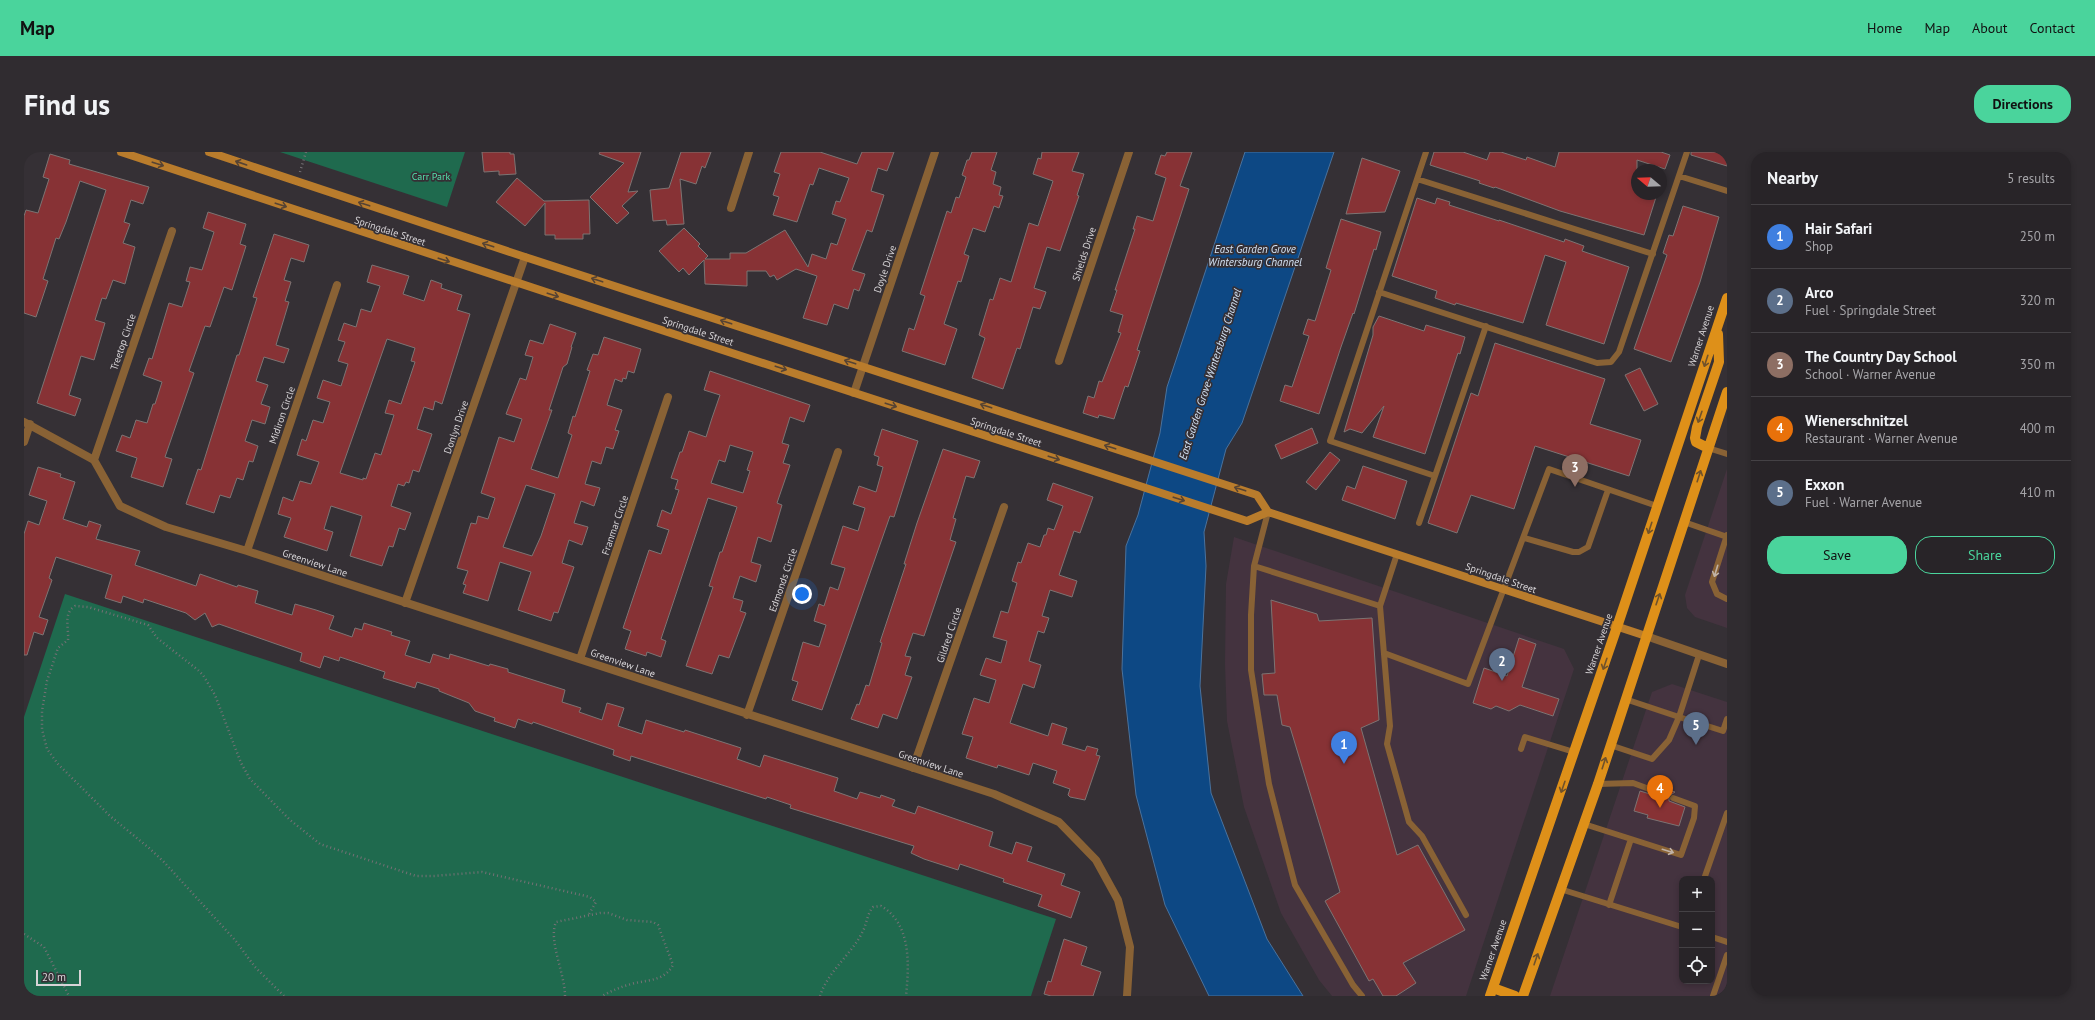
<!DOCTYPE html>
<html lang="en">
<head>
<meta charset="utf-8">
<style>
  body { margin:0; font-family:"PT Sans",sans-serif; background:#302c30; color:#f1f3f6 }
  .controls { position:absolute; right:12px; bottom:12px; display:grid; overflow:hidden; border-radius:8px; box-shadow:0 2px 6px #0003 }
  .controls button { width:36px; height:36px; display:grid; place-items:center; padding:0; border:0; border-bottom:1px solid #444145; background:#282428; color:#f1f3f6; font:20px sans-serif }
  .compass { position:absolute; left:1607px; top:12px; width:36px; height:36px; border-radius:50%; background:#282428; box-shadow:0 2px 6px #0003; rotate:289deg }
  .scale { position:absolute; left:12px; bottom:10px; width:45px; box-sizing:border-box; padding-left:4px; border:2px solid #d7d4d7; border-top:0; font-size:11px; line-height:14px; white-space:nowrap; color:#d7d4d7; -webkit-text-stroke:3px #353035; paint-order:stroke }
  .you { position:absolute; left:778px; top:442px; width:14px; height:14px; margin:-10px; border:3px solid #fff; border-radius:50%; background:#1a73e8; box-shadow:0 0 0 6px #1a73e833 }
  .badge { display:grid; place-items:center; width:26px; height:26px; border-radius:50%; background:#4ad49c; color:#fff; font-size:13px; font-weight:700 }
  .pin { position:absolute; translate:-50% -33px; filter:drop-shadow(0 1px 2px #0008) }
  .pin::after { content:''; position:absolute; top:21px; width:14px; height:12px; background:inherit; clip-path:polygon(0 0,100% 0,50% 100%) }
  .list { margin:0; padding:0; list-style:none }
  h2 { display:flex; justify-content:space-between; align-items:center; height:52px; margin:0; padding:0 16px; font-size:17px }
  h2 small { font-size:13px; font-weight:400; color:#a5a4a8 }
  .list li { display:grid; grid-template-columns:26px 1fr auto; gap:12px; align-items:center; box-sizing:border-box; height:64px; padding:0 16px; border-top:1px solid #444145 }
  .list b { display:block; font-size:15px; white-space:nowrap }
  .list p { margin:0; font-size:13px; white-space:nowrap; color:#a5a4a8 }
  .list em { font-size:13px; font-style:normal; color:#a5a4a8 }
  .actions { display:flex; gap:8px; padding:12px 16px }
  .actions a { flex:1; padding:9px 0; border:1px solid #4ad49c; border-radius:16px; text-align:center; font-size:14px; color:#4ad49c }
  .actions .main { background:#4ad49c; color:#111 }
  .icon { flex:none; width:22px; height:22px; fill:none; stroke:currentColor; stroke-width:2; stroke-linecap:round; stroke-linejoin:round }
  .map { position:relative; flex:none; width:1703px; height:844px; overflow:hidden; border-radius:16px }
  header { display:flex; align-items:center; gap:24px; box-sizing:border-box; height:56px; padding:0 20px; background:#4ad49c; color:#111 }
  header strong { font-size:19px }
  nav { display:flex; gap:22px; margin-inline-start:auto; font-size:14px }
  .intro { display:flex; align-items:center; justify-content:space-between; box-sizing:border-box; height:96px; padding:0 24px }
  h1 { margin:0; font-size:28px }
  .button { padding:10px 18px; border-radius:16px; background:#4ad49c; color:#111; font-size:14px; font-weight:700 }
  main { display:flex; gap:24px; padding:0 24px }
  aside { flex:1; background:#282428; border-radius:16px; box-shadow:0 2px 6px #0003 }
  .map>svg:first-child { display:block }
  .commercial { fill:#44333f; fill-rule:evenodd }
  .green { fill:#1f6a4e }
  .water { fill:#0d4884; stroke:#4a729d }
  .building { fill:#873235; stroke:#7d7473; fill-rule:evenodd }
  .lines { fill:none; stroke-linecap:round; stroke-linejoin:round }
  .path { stroke:#757175; stroke-width:2.5; stroke-dasharray:1 3; stroke-linecap:butt }
  .service { stroke:#896235; stroke-width:6 }
  .minor { stroke:#896235; stroke-width:8 }
  .tertiary { stroke:#896235; stroke-width:8 }
  .secondary { stroke:#b97c2c; stroke-width:8 }
  .primary { stroke:#de9019; stroke-width:10 }
  .oneway { stroke:#564333 }
  .oneway2 { stroke:#70522b }
  .oneway3 { stroke:#c0b2a6 }
  .labels { text-anchor:middle; dominant-baseline:central; stroke-width:3.5; stroke-linejoin:round; paint-order:stroke }
  .park-label { font-size:10px; fill:#53e3ad; stroke:#353035 }
  .street-label { font-size:10px; fill:#d7d4d7; stroke:#353035 }
  .water-label { font-size:11px; font-style:italic; fill:#d3e2f4; stroke:#353035 }
</style>
</head>
<body>
<header>
<strong>Map</strong>
<nav><a>Home</a><a>Map</a><a>About</a><a>Contact</a></nav>
</header>
<div class="intro"><h1>Find us</h1><a class="button">Directions</a></div>
<main>
<div class="map">
<svg width="1703" height="844" viewBox="0 0 1703 844">
  <rect width="100%" height="100%" fill="#353035"/>
  <!-- commercial -->
  <path class="commercial" d="M1703,317V476L1671,465L1663,456L1661,443Z
    M1210,385L1540,497L1550,517L1442,844H1308L1295,828L1257,761L1220,655L1203,569L1201,512L1202,432Z
    M1648,532L1703,550V844H1526L1628,540ZM1658,727H1688V829H1658Z"/>
  <!-- green -->
  <path class="green" d="M256,0H441L423,55Z
    M41,442L1032,767L1007,844H0V565Z"/>
  <!-- water -->
  <path class="water" d="M1221,0H1310L1218,271L1202,297L1180,380L1182,414L1176,534L1187,641L1243,787L1279,844H1185L1141,753L1112,643L1098,517L1102,394L1114,363L1136,281L1143,235Z"/>
  <!-- building -->
  <path class="building" d="M458,0H486V2H490L492,22L475,23V19L460,20Z
    M576,0H617L604,40L614,39L598,54L605,61L593,72L566,45L600,11L575,2Z
    M657,0H687L681,16L678,14L672,32L656,27L660,72L643,73L642,68L629,69L626,38L645,36Z
    M757,0H796L833,12L838,0H870L863,19L854,16L847,39L860,43L848,80L843,78L828,118L841,122L835,139L830,137L824,157L810,152L803,173L779,166L793,124L772,117L753,128L750,123L746,125L742,119H723V134L681,132L680,108L665,123L659,116L655,120L635,99L660,76L676,92L674,94L684,104L681,107H706V101H722L761,78L784,115L788,102L802,107L807,91L813,93L822,67L808,62L812,49L816,50L825,26L795,16L789,33L786,32L773,70L749,63L755,45L749,43L756,22L750,20Z
    M948,0H973L967,18L972,20L969,32L977,35L975,43L979,44L975,56L970,54L961,80L949,76L940,102L945,104L937,130L934,129L920,172L933,177L921,213L878,199L885,176L890,178L901,144L896,142L923,59L927,61L932,45L935,46L942,25L938,23L943,8H945Z
    M1018,0H1055L1048,19L1060,22L1053,43L1055,44L1036,99L1023,95L1010,136L1022,140L1016,157L1009,155L996,197L993,196L979,237L948,226L961,186L955,183L966,147L969,148L976,126L987,130L1005,71L1014,74L1029,29L1009,22L1014,6L1017,7Z
    M1143,0H1168L1156,34L1165,37L1113,198L1116,199L1104,235L1101,234L1090,267L1075,263L1074,266L1059,261L1064,244L1070,246L1075,229L1078,230L1097,181L1094,180L1099,163L1086,159L1093,138H1091L1111,77H1109L1113,64L1129,69L1142,26L1131,22L1137,3L1141,4Z
    M1410,0H1439L1463,8L1466,0H1477L1502,8L1503,5L1531,15L1535,0H1637L1646,3L1641,17L1613,8V42H1633L1620,83L1536,59L1471,35L1470,36L1455,31L1456,29L1406,13Z
    M1667,0H1703V14L1667,3Z
    M26,2L46,8L45,12L125,35L119,52L107,48L100,70L106,72L99,91L111,95L101,132L89,128L82,147L78,146L71,168L81,171L70,208L57,204L45,243L57,247L51,264L13,251L82,38L56,29L42,70L35,87L32,86L19,127L24,129L12,165L0,161V64L2,58L14,61L25,27L19,25Z
    M1338,6L1376,19L1361,60L1322,62Z
    M493,26L520,49L565,48L566,82H559V87H531V83H521V51L501,74L472,50Z
    M1393,46L1411,52L1413,46L1426,50L1425,53L1475,69V68L1540,90L1541,87L1560,94L1558,99L1605,115L1580,192L1522,173L1542,110L1521,103L1499,171L1432,151L1431,153L1411,146L1413,139L1368,124Z
    M1659,54L1695,65L1676,130L1647,210L1610,197L1643,103L1639,101L1645,83L1649,84Z
    M184,60L222,72L216,92L222,94L208,138L200,135L186,175L181,174L165,219L170,221L141,305L148,307L139,335L107,325L113,306L92,299L98,283L106,286L112,268L123,271L129,252H131L138,230L119,223L125,206L128,207L145,151L158,155L166,130L162,129L166,115L178,118L190,80L179,76Z
    M1317,67L1357,80L1352,98L1350,97L1330,162L1329,161L1317,195L1295,262L1256,249L1261,233L1268,235L1285,184L1279,182L1284,167L1291,169L1307,118L1302,116Z
    M250,82L285,93L280,110L267,106L260,128L267,130L261,149L265,150L252,193L265,197L260,211L240,205L232,229L244,233L237,252L246,255L241,272L228,268L221,289L234,294L229,310L225,309L219,328L213,326L206,346L196,343L190,361L162,352L174,317L177,318L213,203H215L233,146L229,145Z
    M348,113L385,124L379,142L400,149L407,128L418,132L417,136L438,143L433,158L446,162L418,252L411,249L409,258L400,255L393,277L408,282L395,320L389,318L385,331L382,330L380,334L374,332L367,354L387,361L381,378L375,376L369,395L365,394L358,414L326,404L338,364L307,354L300,377L309,380L303,399L260,385L267,366L254,362L259,345L269,349L276,329L287,332L295,310L273,303L278,287L282,289L289,268L299,271L306,250L293,246L299,228L317,234L324,212L314,209L321,190L314,188L320,171L332,175L337,157L347,160L356,134L343,130ZM363,187L391,196L387,209L391,210L377,252L365,248L361,261L370,263L357,303L351,301L342,327L339,326V328L316,321Z
    M1355,164L1400,179L1402,173L1441,185L1436,202L1434,201L1401,302L1349,285L1360,254L1338,281L1326,277L1320,280L1349,183V175Z
    M526,172L552,181L547,195H548L543,212L539,215L525,258H528L507,317L534,326L548,283L544,281L549,264L551,265L566,219L563,218L569,202L574,203L580,185L617,197L610,221L604,219L602,227L599,226L598,230L591,227L583,253L598,258L591,278L595,279L589,297L582,295L577,312L568,309L561,332L576,336L570,354L557,349L550,371L564,375L558,393L545,388L538,411L550,415L534,461L530,460L527,469L494,458L507,420L476,410L464,449L439,441L442,433L439,432L444,419L433,416L447,371L452,372L454,364L464,367L471,346L457,341L475,285L490,290L498,267L482,262L496,226L502,228L509,205L501,203L506,188L519,192ZM502,333L531,342L517,384L508,404L479,395Z
    M1471,191L1581,227L1566,272L1617,288L1605,324L1511,294L1490,357L1447,343L1433,381L1404,371L1447,241L1454,244Z
    M1616,216L1634,252L1620,259L1601,223Z
    M686,219L786,253L780,270L766,265L758,291L765,293L759,311L766,313L753,351L758,353L747,390L734,385L727,410L737,413L732,430L716,424L709,446L719,449L716,459L722,461L705,506L695,503L688,522L662,514L689,435L685,434L696,400H698L713,355L684,346L637,487L642,489L637,505L623,500L622,504L601,497L607,479L599,476L625,398L637,402L645,378L633,374L638,358L647,362L655,338L651,337L654,328L647,326L656,300H658L665,279L682,285L688,266L696,243L680,238ZM706,293L729,300L723,318L726,319L719,341L687,331L695,308L701,310Z
    M1288,276L1294,291L1257,307L1251,293Z
    M858,277L894,289L870,365L866,364L798,558L768,548L774,530L768,528L779,490L795,495L802,473L790,469L795,452L800,454L806,435L814,438L821,416L807,412L819,374L834,379L841,356L829,352L835,334L852,340L859,315L853,313L855,305L850,303Z
    M919,297L956,309L950,326L942,324L935,347L929,366L932,367L926,388L932,390L900,484L889,481L881,504L887,505L881,523L888,525L873,567L859,562L854,576L827,567L833,552L835,553L842,533L845,534L858,491L856,490L882,412H880L893,371Z
    M1306,300L1316,308L1292,338L1282,330Z
    M1339,314L1383,329L1371,367L1318,348L1323,334L1331,337Z
    M14,315L37,322L36,325L51,330L39,367L63,375L65,369L77,373L72,387L116,399L111,413L172,434L176,422L213,435L214,433L234,439L231,451L268,463L271,452L292,458L310,464L305,477L328,485L331,476L338,478L340,471L368,480L367,483L386,489L381,503L406,511L409,502L425,507L426,502L465,514L466,512L484,517V520L541,538L538,550L557,556L555,560L578,568L583,551L600,556L594,574L618,582L622,568L660,580L661,578L717,596L713,607L736,615L740,603L814,626L810,639L833,647L836,640L856,646L857,643L871,648L868,654L891,662L894,654L969,680L965,694L988,702L992,690L1008,695L1003,709L1041,722L1037,733L1056,740L1047,766L1014,754L1018,743L979,730L980,727L936,712L934,718L900,707L887,701L890,694L766,656L767,653L743,645L742,647L607,604L606,609L589,603L590,598L509,570L508,572L494,567L491,576L470,569L471,566L451,559L445,551L415,539V537L393,530L391,536L359,526L361,520L316,505L315,509L300,504L296,516L276,509L278,501L195,472L188,475L181,461L171,468L162,461L120,447L119,451L99,444L97,451L81,446L88,423L32,405L25,426L28,428L15,465L24,468L19,483L10,480L3,503H0V382L4,369L15,373L23,349L5,343Z
    M1029,331L1069,345L1056,381L1050,379L1035,423L1053,429L1048,445L1026,438L1018,464L1025,466L1020,481L1014,479L1005,509L1017,513L1010,536L999,532L986,571L1024,584L1028,571L1043,576L1038,592L1061,599L1063,594L1074,597L1072,603L1076,604L1061,648L1046,645L1044,643L1046,637L1029,631L1033,619L1009,611L1005,623L974,613L973,616L942,606L949,585L938,582L950,546L965,551L972,528L956,523L962,506L977,511L983,489L969,485L977,459L984,461L993,431L988,429L994,410L997,411L1004,391L1016,395L1020,383H1022L1024,376L1030,378L1039,354L1023,348Z
    M1247,448L1293,462L1295,469L1348,466L1355,568L1337,576L1373,703L1394,693L1441,778L1379,811L1392,831L1372,844H1359L1349,827L1345,829L1301,749L1316,740L1266,575L1258,573L1253,543H1240L1238,522L1251,521Z
    M1495,486L1512,492L1498,535L1535,547L1529,564L1496,553L1485,559L1472,554L1467,557L1449,551L1460,516L1483,524Z
    M1638,636L1651,640L1645,644V649L1661,655L1655,674L1623,666L1624,663L1610,659L1616,639L1636,645L1640,642Z
    M1040,787L1063,795L1057,813L1077,820L1069,844H1027L1020,842L1024,829L1027,830Z"/>
  <g class="lines">
    <!-- path -->
    <path class="path" d="M276,20L282,0
      M0,782L20,795L45,844
      M0,838L4,844
      M260,844L231,815L211,788L140,710L125,696L86,664L34,612L23,597L18,577V559L23,529L34,496L44,488C45,476 39,461 51,454L64,455L124,473L133,486L174,518L179,523L191,543L217,611L226,627L266,668L296,692L392,724H410L458,720L566,745L572,750L564,764
      M541,844C541,822 524,788 532,770L576,761H584L603,768L629,770L634,773L649,813C641,828 626,828 611,831C599,834 589,838 578,844
      M796,844C804,819 828,802 839,779C843,771 843,762 849,755L857,754C888,772 885,814 882,844"/>
    <!-- service -->
    <path class="service" d="M1402,0L1306,289L1411,324
      M1655,24L1703,39
      M1393,27L1629,102
      M1355,140L1573,211L1587,210L1595,200L1663,0
      M1684,296L1703,302
      M1244,360L1230,414L1227,463V518L1245,632L1271,733L1329,833L1338,844
      M1660,370L1703,385
      M1395,371L1462,174
      M1703,383L1688,430L1693,442L1703,447
      M1500,386L1549,400H1555L1564,395L1584,338
      M1373,402L1356,454L1366,574L1363,592L1385,670L1398,684L1442,763
      M1230,414L1356,454
      M1360,501L1444,532L1525,317L1633,354
      M1675,503L1655,565L1699,579L1703,567
      M1586,593L1628,607L1645,588L1655,565L1601,547
      M1497,597L1501,585L1550,600
      M1574,632L1609,631L1636,641
      M1560,672L1607,687L1585,753
      M1607,687L1657,703L1670,666L1671,654L1649,646
      M1680,727L1703,661
      M1536,737L1658,775
      M1688,785L1703,790
      M1689,844L1703,803"/>
    <!-- minor -->
    <path class="minor" d="M707,56L725,0
      M1035,209L1105,0
      M830,241L911,0
      M0,270L70,308L96,354L142,375L223,399L970,642L1035,670L1072,708L1094,748L1106,795L1103,844
      M0,290L6,272
      M70,308L148,79
      M223,399L313,133
      M381,451L501,105
      M556,507L644,245
      M723,563L814,300
      M889,616L980,355"/>
    <!-- tertiary -->
    <path class="tertiary" d="M1622,484L1703,512"/>
    <!-- secondary -->
    <path class="secondary" d="M97,0C472,125 847,246 1223,369L1244,360
      M185,0L501,105L1233,343L1244,360L1622,484"/>
    <!-- primary -->
    <path class="primary" d="M1684,296L1672,290L1671,286L1673,275L1695,210L1694,182
      M1469,836L1491,844
      M1466,844L1593,475L1703,146
      M1499,844L1574,632L1703,240"/>
  </g>
  <!-- one-way arrows -->
  <defs><path id="oneway-shaft" d="M-6 0H5M1.5-3L5.5 0L1.5 3" fill="none" stroke-width="1.6" stroke-linecap="round" stroke-linejoin="round"/></defs>
  <g class="oneway">
    <use href="#oneway-shaft" transform="translate(217 11) rotate(-161)"/>
    <use href="#oneway-shaft" transform="translate(134 12) rotate(18)"/>
    <use href="#oneway-shaft" transform="translate(340 52) rotate(-162)"/>
    <use href="#oneway-shaft" transform="translate(257 53) rotate(18)"/>
    <use href="#oneway-shaft" transform="translate(464 93) rotate(-162)"/>
    <use href="#oneway-shaft" transform="translate(420 108) rotate(18)"/>
    <use href="#oneway-shaft" transform="translate(573 128) rotate(-162)"/>
    <use href="#oneway-shaft" transform="translate(529 143) rotate(18)"/>
    <use href="#oneway-shaft" transform="translate(702 170) rotate(-162)"/>
    <use href="#oneway-shaft" transform="translate(826 210) rotate(-162)"/>
    <use href="#oneway-shaft" transform="translate(757 216) rotate(18)"/>
    <use href="#oneway-shaft" transform="translate(867 253) rotate(18)"/>
    <use href="#oneway-shaft" transform="translate(962 254) rotate(-162)"/>
    <use href="#oneway-shaft" transform="translate(1086 295) rotate(-162)"/>
    <use href="#oneway-shaft" transform="translate(1030 306) rotate(18)"/>
    <use href="#oneway-shaft" transform="translate(1216 337) rotate(-162)"/>
    <use href="#oneway-shaft" transform="translate(1155 347) rotate(18)"/>
  </g>
  <g class="oneway2">
    <use href="#oneway-shaft" transform="translate(1682 209) rotate(108)"/>
    <use href="#oneway-shaft" transform="translate(1676 265) rotate(109)"/>
    <use href="#oneway-shaft" transform="translate(1675 324) rotate(-72)"/>
    <use href="#oneway-shaft" transform="translate(1626 376) rotate(108)"/>
    <use href="#oneway-shaft" transform="translate(1634 447) rotate(-71)"/>
    <use href="#oneway-shaft" transform="translate(1581 512) rotate(109)"/>
    <use href="#oneway-shaft" transform="translate(1580 611) rotate(-72)"/>
    <use href="#oneway-shaft" transform="translate(1539 635) rotate(109)"/>
    <use href="#oneway-shaft" transform="translate(1512 807) rotate(-71)"/>
  </g>
  <g class="oneway3">
    <use href="#oneway-shaft" transform="translate(1692 419) rotate(107)"/>
    <use href="#oneway-shaft" transform="translate(1644 699) rotate(17)"/>
  </g>
  <g class="labels">
    <!-- park labels -->
    <g class="park-label">
      <text x="407" y="24">Carr Park</text>
    </g>
    <!-- street labels -->
    <g class="street-label">
      <text transform="translate(366 79) rotate(18)">Springdale Street</text>
      <text transform="translate(1060 102) rotate(-72)">Shields Drive</text>
      <text transform="translate(861 117) rotate(-71)">Doyle Drive</text>
      <text transform="translate(674 179) rotate(18)">Springdale Street</text>
      <text transform="translate(1677 184) rotate(-72)">Warner Avenue</text>
      <text transform="translate(99 190) rotate(-71)">Treetop Circle</text>
      <text transform="translate(258 263) rotate(-71)">Midiron Circle</text>
      <text transform="translate(432 275) rotate(-71)">Donlyn Drive</text>
      <text transform="translate(982 280) rotate(18)">Springdale Street</text>
      <text transform="translate(591 373) rotate(-71)">Franmar Circle</text>
      <text transform="translate(291 411) rotate(18)">Greenview Lane</text>
      <text transform="translate(1477 426) rotate(19)">Springdale Street</text>
      <text transform="translate(759 428) rotate(-71)">Edmonds Circle</text>
      <text transform="translate(925 483) rotate(-71)">Gildred Circle</text>
      <text transform="translate(1575 492) rotate(-71)">Warner Avenue</text>
      <text transform="translate(599 511) rotate(19)">Greenview Lane</text>
      <text transform="translate(907 612) rotate(18)">Greenview Lane</text>
      <text transform="translate(1469 798) rotate(-71)">Warner Avenue</text>
    </g>
    <!-- water labels -->
    <g class="water-label">
      <text x="1231" y="97">East Garden Grove<tspan x="1231" dy="13">Wintersburg Channel</tspan></text>
      <text transform="translate(1186 222) rotate(-72)">East Garden Grove-Wintersburg Channel</text>
    </g>
  </g>
</svg>
<div class="controls">
<button>+</button>
<button>−</button>
<button><svg class="icon" aria-label="locate" viewBox="0 0 24 24"><circle cx="12" cy="12" r="6"/><path d="M12 2v4M12 18v4M2 12h4M18 12h4"/></svg></button>
</div>
<svg class="compass" viewBox="-18 -18 36 36"><path d="M0-13l5 13h-10z" fill="#e53935"/><path d="M0 13l5-13h-10z" fill="#a5a4a8"/></svg>
<div class="scale">20 m</div>
<div class="you"></div>
<div class="pin badge" style="left:1320px;top:612px;background:#3f7fe0">1</div>
<div class="pin badge" style="left:1478px;top:529px;background:#5c6f8a">2</div>
<div class="pin badge" style="left:1551px;top:335px;background:#8d6e63">3</div>
<div class="pin badge" style="left:1636px;top:656px;background:#e8710a">4</div>
<div class="pin badge" style="left:1672px;top:593px;background:#5c6f8a">5</div>
</div>
<aside>
<h2>Nearby<small>5 results</small></h2>
<ul class="list">
<li><span class="badge" style="background:#3f7fe0">1</span><div><b>Hair Safari</b><p>Shop</p></div><em>250 m</em></li>
<li><span class="badge" style="background:#5c6f8a">2</span><div><b>Arco</b><p>Fuel · Springdale Street</p></div><em>320 m</em></li>
<li><span class="badge" style="background:#8d6e63">3</span><div><b>The Country Day School</b><p>School · Warner Avenue</p></div><em>350 m</em></li>
<li><span class="badge" style="background:#e8710a">4</span><div><b>Wienerschnitzel</b><p>Restaurant · Warner Avenue</p></div><em>400 m</em></li>
<li><span class="badge" style="background:#5c6f8a">5</span><div><b>Exxon</b><p>Fuel · Warner Avenue</p></div><em>410 m</em></li>
</ul>
<div class="actions"><a class="main">Save</a><a>Share</a></div>
</aside>
</main>
</body>
</html>
